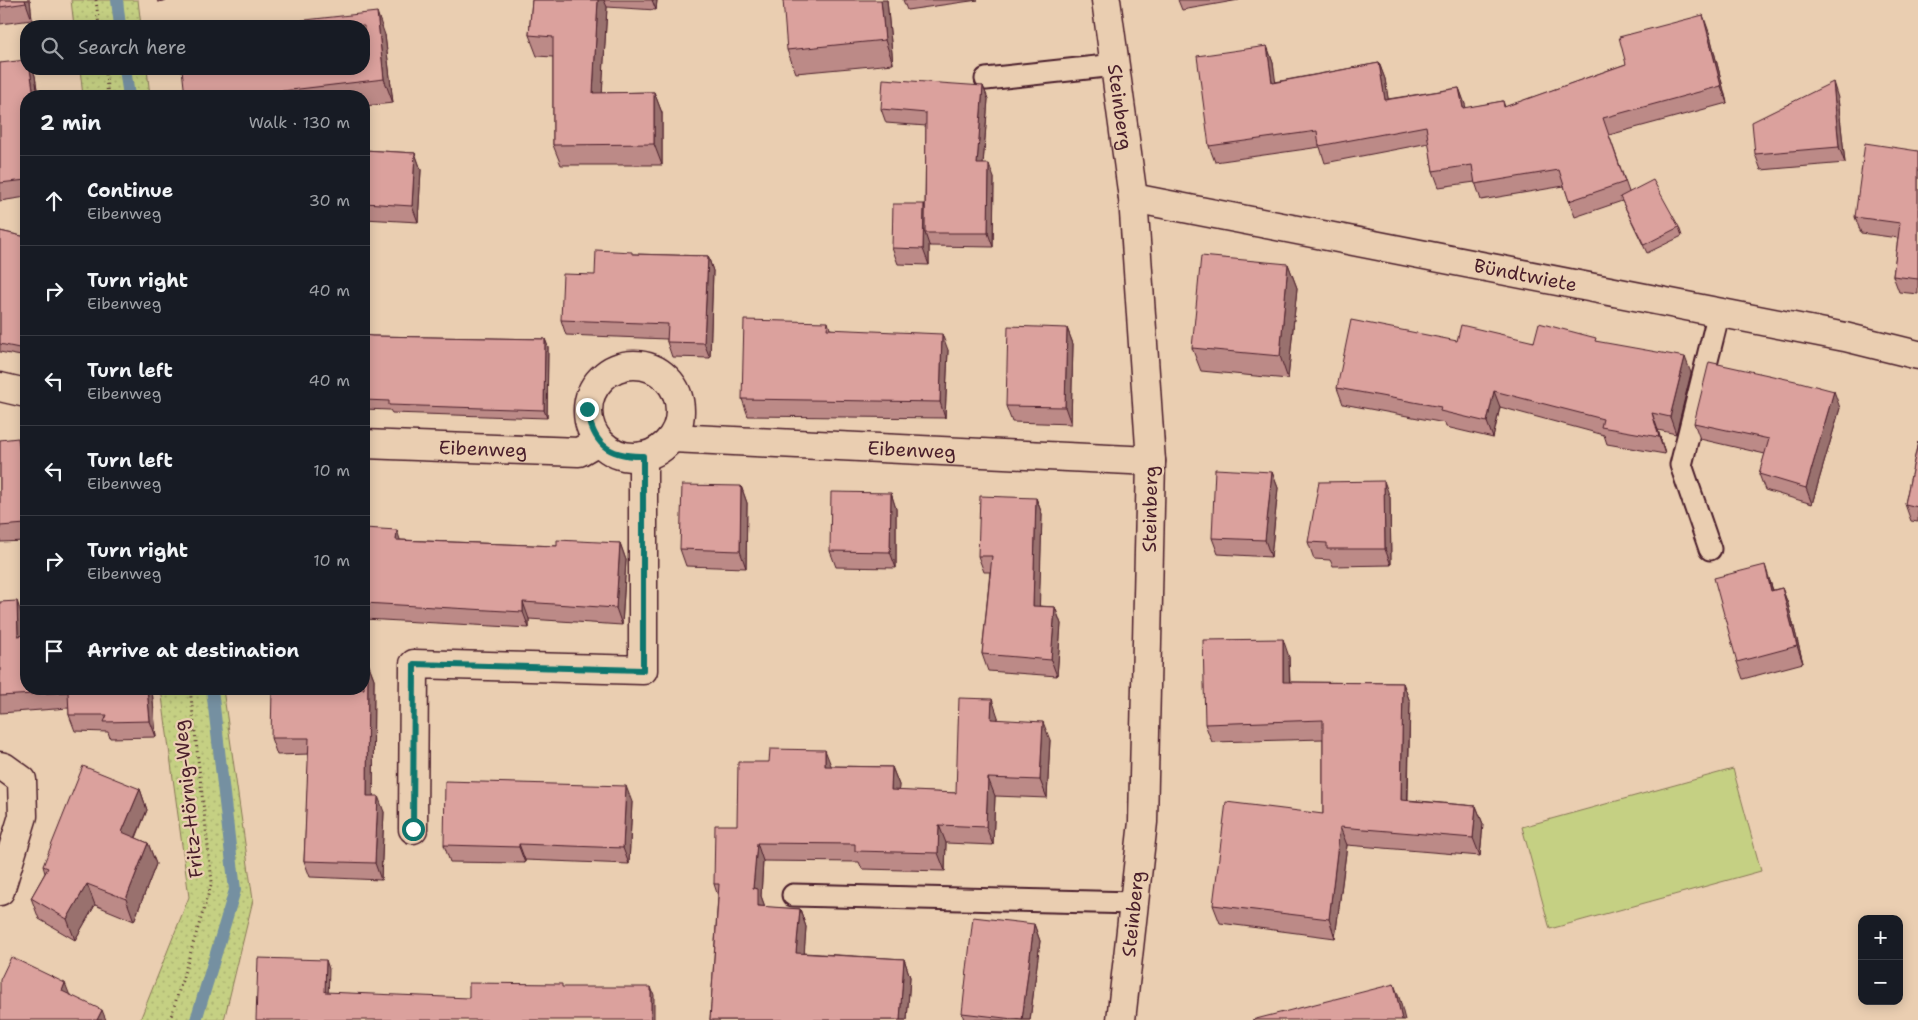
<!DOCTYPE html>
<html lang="en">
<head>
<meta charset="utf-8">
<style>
	body { margin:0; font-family:"Shantell Sans",sans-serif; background:#20242c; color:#f1f3f6 }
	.controls { position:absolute; right:15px; bottom:15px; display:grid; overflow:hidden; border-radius:10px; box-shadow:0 2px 12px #0003 }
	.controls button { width:45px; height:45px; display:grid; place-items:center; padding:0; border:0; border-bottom:1px solid #363941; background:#171b24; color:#f1f3f6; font:25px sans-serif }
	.stop { position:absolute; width:15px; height:15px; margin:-11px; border:4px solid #0f766e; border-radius:50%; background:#fff }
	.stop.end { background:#0f766e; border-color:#fff; box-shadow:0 1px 5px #0008 }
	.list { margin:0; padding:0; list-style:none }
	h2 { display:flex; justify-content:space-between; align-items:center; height:65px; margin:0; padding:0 20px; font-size:21px }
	h2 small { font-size:16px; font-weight:400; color:#9ea1a6 }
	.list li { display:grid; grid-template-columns:32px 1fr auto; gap:15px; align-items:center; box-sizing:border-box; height:90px; padding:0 20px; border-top:1px solid #363941 }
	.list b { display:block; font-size:19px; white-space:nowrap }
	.list p { margin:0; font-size:16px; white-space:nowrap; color:#9ea1a6 }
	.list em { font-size:16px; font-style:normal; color:#9ea1a6 }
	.icon { flex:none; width:28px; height:28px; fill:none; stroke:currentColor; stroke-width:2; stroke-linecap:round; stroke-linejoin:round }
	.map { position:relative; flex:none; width:1918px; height:1020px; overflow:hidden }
	.search { position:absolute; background:#171b24; box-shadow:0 2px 12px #0003; left:20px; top:20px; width:350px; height:55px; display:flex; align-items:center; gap:12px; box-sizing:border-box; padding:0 18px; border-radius:20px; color:#9ea1a6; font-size:19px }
	.panel { position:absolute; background:#171b24; box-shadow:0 2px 12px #0003; left:20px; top:90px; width:350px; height:605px; border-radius:20px }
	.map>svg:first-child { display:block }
</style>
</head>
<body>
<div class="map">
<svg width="1918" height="1020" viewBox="0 0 1918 1020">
	<defs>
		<pattern id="grass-dots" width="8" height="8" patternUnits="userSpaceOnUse" patternTransform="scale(1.25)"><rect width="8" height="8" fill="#c5d083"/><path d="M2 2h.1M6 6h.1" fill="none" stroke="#abb271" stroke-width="1.8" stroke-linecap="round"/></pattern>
	</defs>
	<rect width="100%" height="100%" fill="#eaceb1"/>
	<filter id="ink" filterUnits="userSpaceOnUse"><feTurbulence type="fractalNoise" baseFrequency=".02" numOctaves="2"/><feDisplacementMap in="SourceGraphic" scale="10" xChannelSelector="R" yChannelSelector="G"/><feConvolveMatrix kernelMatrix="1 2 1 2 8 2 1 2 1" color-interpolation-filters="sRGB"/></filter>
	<g filter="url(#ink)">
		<path fill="url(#grass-dots)" stroke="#887857" d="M71 0H138L141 26H74Z
			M80 69H147L150 96H83Z
			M161 689H223L253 900 224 1020H140L189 897Z"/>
		<path fill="#c5d083" stroke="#887857" d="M1733 769 1761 871 1550 929 1522 827Z"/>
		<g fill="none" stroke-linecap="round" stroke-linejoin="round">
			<path stroke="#7490a1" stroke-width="12" d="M117 0 120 26
				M125 69 129 96
				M196 1020 235 890 212 689"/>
			<g stroke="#4a1f2b" stroke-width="25">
				<path id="service" d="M986 79 1115 65
					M1710 549 1681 465 1719 312
					M793 895 1135 903"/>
			</g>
			<g stroke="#4a1f2b" stroke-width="31">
				<g id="minor">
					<path id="s1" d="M1133 198 1845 337 1918 355"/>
					<circle cx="634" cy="411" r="46"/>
					<path d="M0 387 26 393"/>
					<path id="s2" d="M672 438 1151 461"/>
					<path id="s3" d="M364 444 579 452 598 441"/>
					<path d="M0 766 4 767 22 780 23 816 0 891"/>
					<path d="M413 829 414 664 643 670V456"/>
				</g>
			</g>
			<g stroke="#4a1f2b" stroke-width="31">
				<g id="tertiary">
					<path id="s4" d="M1106 0 1133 198 1151 461 1143 822 1121 1020"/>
				</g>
			</g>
			<path stroke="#4a1f2b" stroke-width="3" stroke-dasharray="1 4" stroke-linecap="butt" d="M96 0 99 26
				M105 69 108 96
				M170 1020 212 882 190 689"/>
			<use href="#service" stroke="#eaceb1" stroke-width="21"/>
			<use href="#minor" stroke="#eaceb1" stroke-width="28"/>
			<use href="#tertiary" stroke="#eaceb1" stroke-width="28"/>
		</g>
		<path fill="#bc8a87" stroke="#4a1f2b" d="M0 0H30L32 20 0 24Z
			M157 0H168L158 2Z
			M532 0H657L656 10 607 7 602 93 654 92 662 113V165H561L553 145V57L537 56 529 35Z
			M887 0 893 64 796 73 787 50Z
			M903 0H978L907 10Z
			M1178 0H1239L1182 10Z
			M1709 32 1727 103 1609 135 1629 192 1679 227 1682 236 1647 253 1622 201 1575 217 1564 186 1481 200 1475 182 1439 187 1433 171 1429 143 1325 163 1320 147 1215 162 1209 146 1267 46 1273 63 1275 82 1379 63 1385 79 1388 99 1459 88 1466 108 1503 101 1505 107 1626 64Z
			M385 35 393 103 364 106V96H185Z
			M0 63 26 69H33L35 76 38 96H26V197L0 201Z
			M983 86 988 99 983 164 994 178 993 247 930 246 929 245V265L898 264 892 248 924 204 925 208 926 126 886 123 881 109Z
			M1838 98 1845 163 1761 170 1755 154Z
			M364 150 415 153 421 170 418 222 364 219Z
			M1918 151V294L1899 292 1893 276 1898 238 1861 233 1855 217Z
			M0 231 26 237V357L0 352Z
			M633 254 708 256 713 271 710 358 672 357 667 342V339L566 335 561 320 595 275Z
			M1288 264 1297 288 1288 379 1201 371 1192 348Z
			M828 322 830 329 948 350 945 418 748 416 742 399Z
			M1067 328 1073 344 1071 424 1012 422 1006 406Z
			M364 335 372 336 545 339 548 347 547 418 392 413 390 410 364 409Z
			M1457 341 1597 342 1691 373 1676 434 1658 430 1665 454 1607 444 1604 435 1500 407 1493 438 1446 427 1445 423 1343 404 1337 388Z
			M1840 408 1812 504 1765 490 1759 474 1765 454 1700 439 1694 423Z
			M0 440 24 455H26V541L0 542Z
			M1918 442V522L1911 521 1905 504Z
			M1272 472 1278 488 1271 557 1218 554 1212 538Z
			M741 486 747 503 746 568 686 566 680 549Z
			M891 493 896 509V568L836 567 830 551Z
			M1390 497 1391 565 1333 566 1330 560 1314 559 1308 542Z
			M1036 498 1042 514 1039 606 1055 607 1061 624 1057 676 988 671 982 654 990 572H984L978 556Z
			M364 528 400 540 557 546 620 543 626 560 622 625 529 619V628L364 619Z
			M1770 581 1773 590 1782 588 1788 604 1803 663 1743 679 1737 662Z
			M0 602 23 618 24 635 152 689 156 737 110 738 108 732 75 731 69 715V708L0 713Z
			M1289 657 1290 682 1403 683 1410 702 1408 800 1476 806 1483 824 1480 856 1347 845 1335 938 1220 923 1213 905 1323 814V739L1212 742 1205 724Z
			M368 663 374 679 373 796 384 812 381 880 310 877 304 861 309 754 277 755 271 738Z
			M998 717V720L1050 740 1047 798 995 796 993 845 946 843 945 871 862 869 859 862 763 861 761 896 765 907 800 909 806 927 804 953 904 959 910 977 907 1020H710L718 896 714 884 737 825 831 766 892 767 899 785 898 791 956 793Z
			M140 789 147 810 136 838 148 843 156 864 134 921 95 905 75 940 39 919 31 898 45 873 43 866Z
			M632 802 629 864 525 860V863L450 862 444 845Z
			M1034 924 1040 941 1030 1020H964L962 1013Z"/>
		<path fill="#99716e" stroke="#4a1f2b" d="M25 0H30L32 20 26 3Z
			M598 0H604L607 7 601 114 593 93Z
			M652 0H657L656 10Z
			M881 0H887L893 64 885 40Z
			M377 12 385 35 393 103 384 79Z
			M1703 15 1709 32 1727 103 1721 86Z
			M1267 46 1273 63 1278 99 1272 83Z
			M1379 63 1385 79 1391 116 1385 100Z
			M30 69H33L35 76 38 96H34Z
			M1833 82 1838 98 1845 163 1839 147Z
			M983 86 988 99 982 178 977 164Z
			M1459 88 1465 104 1469 124 1463 108Z
			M654 92 662 113V165L654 144Z
			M415 153 421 170 418 222 412 206Z
			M989 164 994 178 993 247 988 233Z
			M924 204 929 220 925 233 929 245V265L923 249Z
			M708 256 713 271 710 358 704 343Z
			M1288 264 1297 288 1288 379 1280 356Z
			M1067 328 1073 344 1071 424 1065 407Z
			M942 334 948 350 945 418 940 402Z
			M26 338V355L24 349Z
			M545 339 548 347 547 418 544 410Z
			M1685 357 1691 373 1676 434 1670 417Z
			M1494 391 1500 407 1493 438 1487 422Z
			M1834 391 1840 408 1812 504 1806 488Z
			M1652 413 1658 430 1665 454 1659 437Z
			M18 438 24 455 20 456Z
			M1272 472 1278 488 1271 557 1265 540Z
			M1384 481 1390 497 1391 565 1385 549Z
			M741 486 747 503 746 568 740 551Z
			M891 493 896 509V568L890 552Z
			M1036 498 1042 514 1039 622 1033 606Z
			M397 530 402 546 396 540Z
			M620 543 626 560 622 625 616 608Z
			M1765 565 1770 581 1777 607 1771 591Z
			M1782 588 1788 604 1803 663 1797 646Z
			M17 601 23 618 24 652 18 636Z
			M523 602 529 619V628L523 612Z
			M1055 607 1061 624 1057 676 1051 660Z
			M1283 639 1289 657 1290 701 1283 682Z
			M368 663 374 679 373 812 367 796Z
			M1403 683 1410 702 1407 818 1401 800Z
			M147 689H152L156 737 150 721Z
			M992 699 998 717 997 737 991 719Z
			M1043 722 1050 740 1047 798 1040 780Z
			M825 750 832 768 825 766Z
			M892 767 899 785 898 808 891 790Z
			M988 778 995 796 993 845 986 827Z
			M626 786 632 802 629 864 623 848Z
			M140 789 147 810 129 853 122 832Z
			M378 796 384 812 381 880 375 863Z
			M1476 806 1483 824 1480 856 1473 838Z
			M939 825 946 843 945 871 938 853Z
			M1340 827 1347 845 1335 938 1329 919Z
			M148 843 156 864 134 921 126 899Z
			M757 843 763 861 761 896 765 907 758 906 753 888Z
			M519 844 525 860V863L519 847Z
			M87 884 95 905 75 940 67 919Z
			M800 909 806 927 803 971 796 953Z
			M1034 924 1040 941 1030 1020H1022Z
			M904 959 910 977 907 1020H900Z
			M326 960 329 969 328 1000 325 992Z
			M65 983 72 1001 62 991Z
			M1394 984 1400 1000 1405 1020H1402Z
			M651 987 654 995V1020H651Z
			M102 1010 106 1020H97Z"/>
		<path fill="#dba19d" stroke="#4a1f2b" d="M0 0H25L26 3 0 7Z
			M532 0H598L593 93 654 92V144L553 145V37L529 35Z
			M783 0H881L885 40 787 50Z
			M377 12 384 79 240 96H185L182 69H364V26H252Z
			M1703 15 1721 86 1603 118 1625 182 1569 201 1559 170 1475 184 1472 165 1433 171 1426 126 1319 146 1317 131 1209 146 1197 56 1267 46 1272 83 1379 63 1385 100 1459 88 1463 108 1503 101 1504 107 1626 64 1619 37Z
			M26 60V69H30L34 96H26V180L0 183V63Z
			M883 79 983 86 977 164H989L988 233H925L926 113 881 109Z
			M1833 82 1839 147 1755 154 1752 122Z
			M1865 143 1918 151V279L1893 276 1900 223 1855 217Z
			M364 150 415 153 412 206 364 203Z
			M1653 180 1679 227 1644 245 1620 197Z
			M893 204H924L923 249 892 248Z
			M0 231 26 237V338L24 349 0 344Z
			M596 250 632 252V254L708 256 704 343 667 342 668 324 561 320 563 274 595 275Z
			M1201 256 1288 264 1280 356 1192 348Z
			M744 320 828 322 827 329 942 334 940 402 742 399Z
			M1351 320 1457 341 1461 325 1534 342 1539 323 1596 338 1595 341 1685 357 1670 417 1652 413 1659 437 1601 427 1603 419 1494 391 1487 422 1440 411 1441 407 1337 388Z
			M1008 326 1067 328 1065 407 1006 406Z
			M364 335 372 336 545 339 544 410 389 405V401L364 400Z
			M1709 362 1800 382 1834 391 1806 488 1759 474 1769 439 1694 423Z
			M18 438 20 456 26 455V524L0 526V440Z
			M1918 442V507L1905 504Z
			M1215 469 1272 472 1265 540 1212 538Z
			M1384 481 1385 549H1327V543L1308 542 1319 482Z
			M682 485 741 486 740 551 680 549Z
			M831 492 891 493 890 552 830 551Z
			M980 496 1036 498 1033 606 1055 607 1051 660 982 654 992 556H978Z
			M364 528 397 530 396 540 557 546V540L620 543 616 608 523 602V612L364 603Z
			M1765 565 1771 591 1782 588 1797 646 1737 662 1714 578Z
			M17 601 18 636 26 635V689H147L150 721 104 722 107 715H69L68 692 0 696V602Z
			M1283 639V682L1403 683 1401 800 1476 806 1473 838 1340 827 1329 919 1213 905 1226 802 1323 814V720L1205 724 1203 640Z
			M364 663H368L367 796H378L375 863 304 861 309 738H271L272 689H364Z
			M959 698 992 699 991 719 1043 722 1040 780 988 778 986 827 939 825 938 853 855 851V844L757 843 753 888 758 889V906L800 909 796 953 904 959 900 1020H710L719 884H714L715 825H737L738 762H769L770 749 825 750V766L892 767 891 790 956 793Z
			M83 766 140 789 122 832 148 843 126 899 87 884 67 919 31 898 48 868 43 866Z
			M445 781 626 786 623 848 519 844V847L444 845Z
			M973 917 1034 924 1022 1020 962 1013Z
			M11 957 65 983 62 991 102 1010 97 1020H0V980Z
			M258 958 326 960 325 992 469 998V983L562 984V987H651V1020H256Z
			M1394 984 1402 1020H1252Z"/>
	</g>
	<g fill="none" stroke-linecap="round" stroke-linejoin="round" filter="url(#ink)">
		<path stroke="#0f766e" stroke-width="6" d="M413 829 414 664 643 670V456C607 457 593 443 587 409"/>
	</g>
	<g text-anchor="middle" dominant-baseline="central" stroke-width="4.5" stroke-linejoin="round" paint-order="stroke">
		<g font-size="19" fill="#4a1f2b" stroke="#eaceb1">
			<text stroke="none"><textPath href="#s4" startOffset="108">Steinberg</textPath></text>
			<text stroke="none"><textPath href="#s1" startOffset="400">Bündtwiete</textPath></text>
			<text stroke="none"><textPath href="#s3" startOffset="119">Eibenweg</textPath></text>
			<text stroke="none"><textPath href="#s2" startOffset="240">Eibenweg</textPath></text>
			<text transform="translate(1150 509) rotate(-89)">Steinberg</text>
			<text transform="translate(188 799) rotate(-96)">Fritz-Hörnig-Weg</text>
			<text transform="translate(1133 914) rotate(-84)">Steinberg</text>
		</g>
	</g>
</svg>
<div class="controls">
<button>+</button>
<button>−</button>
</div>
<div class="stop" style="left:413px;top:829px"></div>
<div class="stop end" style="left:587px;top:409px"></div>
<div class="search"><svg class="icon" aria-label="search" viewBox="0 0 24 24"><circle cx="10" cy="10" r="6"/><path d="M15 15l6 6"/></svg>Search here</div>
<section class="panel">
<h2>2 min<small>Walk · 130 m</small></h2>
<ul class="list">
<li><svg class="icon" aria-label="ahead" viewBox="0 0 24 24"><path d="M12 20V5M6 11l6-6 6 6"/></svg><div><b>Continue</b><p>Eibenweg</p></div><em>30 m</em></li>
<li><svg class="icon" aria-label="right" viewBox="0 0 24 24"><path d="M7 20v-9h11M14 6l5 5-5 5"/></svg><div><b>Turn right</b><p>Eibenweg</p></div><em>40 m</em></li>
<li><svg class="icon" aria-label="left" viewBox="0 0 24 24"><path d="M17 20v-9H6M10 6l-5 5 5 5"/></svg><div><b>Turn left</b><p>Eibenweg</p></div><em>40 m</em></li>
<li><svg class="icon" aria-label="left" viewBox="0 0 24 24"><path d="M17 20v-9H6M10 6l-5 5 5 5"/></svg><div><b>Turn left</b><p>Eibenweg</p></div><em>10 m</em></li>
<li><svg class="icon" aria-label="right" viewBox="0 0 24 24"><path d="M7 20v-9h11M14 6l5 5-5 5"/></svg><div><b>Turn right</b><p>Eibenweg</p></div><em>10 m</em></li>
<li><svg class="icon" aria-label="arrive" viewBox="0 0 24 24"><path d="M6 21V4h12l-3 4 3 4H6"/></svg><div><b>Arrive at destination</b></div></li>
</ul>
</section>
</div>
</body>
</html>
